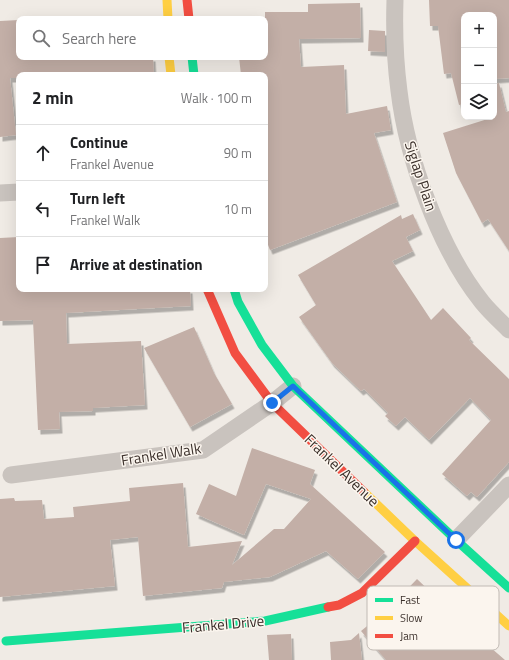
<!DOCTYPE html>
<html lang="en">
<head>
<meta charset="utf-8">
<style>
	body { margin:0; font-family:"Titillium Web",sans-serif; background:#f6f6f6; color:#202124 }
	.controls { position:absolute; right:12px; top:12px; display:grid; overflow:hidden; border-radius:8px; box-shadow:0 4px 16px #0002 }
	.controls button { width:36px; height:36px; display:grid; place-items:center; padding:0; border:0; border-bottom:1px solid #e0e0e0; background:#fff; color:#202124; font:20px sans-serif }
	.stop { position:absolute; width:12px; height:12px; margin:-9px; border:3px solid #1a73e8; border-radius:50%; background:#fff }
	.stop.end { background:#1a73e8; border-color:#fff; box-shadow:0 1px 4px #0008 }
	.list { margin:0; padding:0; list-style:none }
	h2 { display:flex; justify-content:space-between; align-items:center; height:52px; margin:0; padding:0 16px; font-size:17px }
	h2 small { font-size:13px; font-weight:400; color:#757577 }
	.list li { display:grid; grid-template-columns:26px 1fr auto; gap:12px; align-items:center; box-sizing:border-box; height:56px; padding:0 16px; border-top:1px solid #e0e0e0 }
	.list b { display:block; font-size:15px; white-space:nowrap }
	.list p { margin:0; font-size:13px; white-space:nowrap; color:#757577 }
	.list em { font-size:13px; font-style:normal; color:#757577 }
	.icon { flex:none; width:22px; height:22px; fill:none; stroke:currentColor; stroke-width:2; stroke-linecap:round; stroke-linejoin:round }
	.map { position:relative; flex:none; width:509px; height:660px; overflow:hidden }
	.search { position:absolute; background:#fff; box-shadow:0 4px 16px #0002; left:16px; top:16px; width:252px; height:44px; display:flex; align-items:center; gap:10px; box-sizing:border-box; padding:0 14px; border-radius:8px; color:#757577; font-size:15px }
	.panel { position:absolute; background:#fff; box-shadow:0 4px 16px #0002; left:16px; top:72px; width:252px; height:220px; border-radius:8px }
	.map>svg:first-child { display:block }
</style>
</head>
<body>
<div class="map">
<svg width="509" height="660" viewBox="0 0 509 660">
	<defs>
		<filter id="shadow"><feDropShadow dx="2.5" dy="4.5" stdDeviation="0" flood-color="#0004"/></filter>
	</defs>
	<rect width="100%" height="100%" fill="#f0ebe5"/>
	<path fill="#c3afa7" filter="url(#shadow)" d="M429 0H509V78L494 79V15H464V104L459 105 451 73 444 74 438 26H430Z
		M360 3 361 38 299 39 301 67 344 65 346 114 387 106 391 130 374 133 397 202 270 250 265 237V75H241L239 57H265V12H308V4Z
		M19 20V57H153L154 75H92V74L71 75H19V78H10L16 135 0 137V21Z
		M369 30 385 31V52L368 51Z
		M499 83 506 112 509 111V251L488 219 482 223 456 173 443 133 494 117V84Z
		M413 214 420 230 406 237 413 251 392 261 431 320 443 308 471 338 469 340 509 379V462L477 497 471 492 467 496 442 474 491 420 470 398 429 440 405 417 396 426 385 416 388 413 364 389 361 391 332 363 299 317 316 305 298 275 401 215 402 219Z
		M19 237V289H190L191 306 66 313 67 344 141 341 145 405 93 408V411L59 412 60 429 38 430 33 320 0 321V238Z
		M194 327 214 373 232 404 190 427 144 348Z
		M252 448 315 470 310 484 385 552 358 579 326 551 270 577 224 582 222 588 143 596 138 537 110 540 115 586 0 597V499L14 498 15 501 42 500 44 519 74 517 73 507 130 501 129 488 183 483 188 547 242 541 232 565 274 529H284L311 499 266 484 244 535 196 514 209 484 236 496Z
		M417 579 476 635 505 660H386L361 631 387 610Z
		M359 633 362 660H331L330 642 351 640Z
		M291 634 292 660H269L267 635Z"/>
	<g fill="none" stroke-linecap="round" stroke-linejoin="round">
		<path stroke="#c9c3be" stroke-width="17" d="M395 0C394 31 395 61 399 91 407 158 439 248 482 302 490 312 500 321 509 330
			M0 193 19 192
			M11 475 203 450 272 403 293 386
			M456 540 509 485"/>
		<path stroke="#16e098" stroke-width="9" d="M192 57 194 75
			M234 289 238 302 262 345 293 386 456 540 509 588
			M6 641 265 621 328 607"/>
		<path stroke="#ffcf43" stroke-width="9" d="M167 0 168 19
			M169 57 171 75
			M364 492 415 541 509 626"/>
		<path stroke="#f24e42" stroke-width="9" d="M187 0 189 19
			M207 289 235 353 272 403 364 492
			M328 607 339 605 362 593 415 541"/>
	</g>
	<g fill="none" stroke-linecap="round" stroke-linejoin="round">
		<path stroke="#1a73e8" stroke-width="5" d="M272 403 293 386 456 540"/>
	</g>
	<g text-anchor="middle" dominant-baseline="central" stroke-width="3" stroke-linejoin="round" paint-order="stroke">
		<g font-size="15" fill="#3b302b" stroke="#fbf5ee">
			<text transform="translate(421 176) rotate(72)">Siglap Plain</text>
			<text transform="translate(161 454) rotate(-9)">Frankel Walk</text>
			<text transform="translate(342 470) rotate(44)">Frankel Avenue</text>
			<text transform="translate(223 624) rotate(-5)">Frankel Drive</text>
		</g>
	</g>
	<rect x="367" y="586" width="132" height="64" rx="6" fill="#fbf5ee" stroke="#c1bab4" stroke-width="1"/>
	<rect x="375" y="598" width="18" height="4" fill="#16e098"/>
	<rect x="375" y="616" width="18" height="4" fill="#ffcf43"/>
	<rect x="375" y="634" width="18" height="4" fill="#f24e42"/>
	<g font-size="11" fill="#3b302b">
		<text x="400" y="604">Fast</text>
		<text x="400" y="622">Slow</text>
		<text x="400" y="640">Jam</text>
	</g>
</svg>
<div class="controls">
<button>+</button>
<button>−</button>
<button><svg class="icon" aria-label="layers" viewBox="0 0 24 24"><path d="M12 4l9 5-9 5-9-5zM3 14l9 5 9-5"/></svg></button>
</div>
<div class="stop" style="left:456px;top:540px"></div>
<div class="stop end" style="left:272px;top:403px"></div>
<div class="search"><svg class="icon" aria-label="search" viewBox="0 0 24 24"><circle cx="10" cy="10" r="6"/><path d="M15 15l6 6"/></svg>Search here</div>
<section class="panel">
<h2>2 min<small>Walk · 100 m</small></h2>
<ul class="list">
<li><svg class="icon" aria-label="ahead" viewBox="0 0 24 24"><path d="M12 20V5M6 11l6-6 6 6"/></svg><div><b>Continue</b><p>Frankel Avenue</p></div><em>90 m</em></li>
<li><svg class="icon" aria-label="left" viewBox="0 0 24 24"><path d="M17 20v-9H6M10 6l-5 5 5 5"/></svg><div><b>Turn left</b><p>Frankel Walk</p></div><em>10 m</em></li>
<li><svg class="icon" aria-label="arrive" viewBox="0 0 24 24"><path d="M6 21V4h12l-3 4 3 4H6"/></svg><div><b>Arrive at destination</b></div></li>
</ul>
</section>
</div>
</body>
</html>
